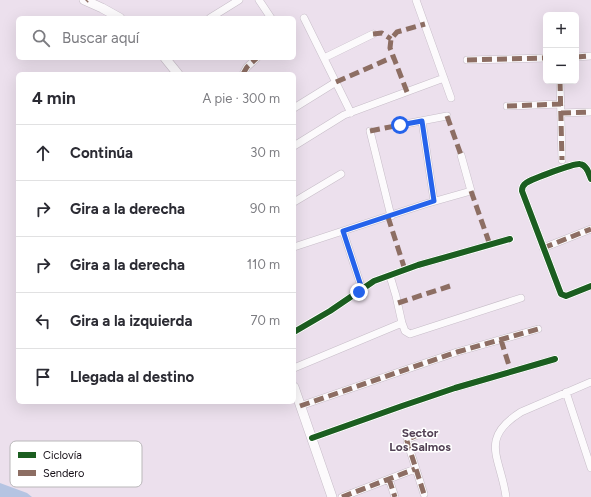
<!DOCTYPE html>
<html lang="es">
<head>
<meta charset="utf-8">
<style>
	body { margin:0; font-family:Figtree,sans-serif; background:#f7f7f7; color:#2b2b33 }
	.controls { position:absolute; right:12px; top:12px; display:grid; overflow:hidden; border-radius:6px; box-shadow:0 4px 16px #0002 }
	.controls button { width:36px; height:36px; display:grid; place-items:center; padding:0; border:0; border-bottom:1px solid #e1e1e2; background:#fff; color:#2b2b33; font:20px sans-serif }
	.stop { position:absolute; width:12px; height:12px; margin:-9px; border:3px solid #2563eb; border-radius:50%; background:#fff }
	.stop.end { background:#2563eb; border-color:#fff; box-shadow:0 1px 4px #0008 }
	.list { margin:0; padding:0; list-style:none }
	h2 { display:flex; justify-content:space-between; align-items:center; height:52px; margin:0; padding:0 16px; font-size:17px }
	h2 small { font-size:13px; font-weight:400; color:#7c7c81 }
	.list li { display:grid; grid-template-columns:26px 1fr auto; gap:12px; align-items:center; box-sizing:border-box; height:56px; padding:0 16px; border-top:1px solid #e1e1e2 }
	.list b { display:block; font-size:15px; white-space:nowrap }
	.list em { font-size:13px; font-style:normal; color:#7c7c81 }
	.icon { flex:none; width:22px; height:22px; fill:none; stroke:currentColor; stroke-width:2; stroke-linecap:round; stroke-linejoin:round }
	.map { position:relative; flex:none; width:591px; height:497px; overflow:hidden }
	.search { position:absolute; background:#fff; box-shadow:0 4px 16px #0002; left:16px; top:16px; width:280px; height:44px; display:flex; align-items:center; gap:10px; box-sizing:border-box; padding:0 14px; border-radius:6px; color:#7c7c81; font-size:15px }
	.panel { position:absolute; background:#fff; box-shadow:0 4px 16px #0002; left:16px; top:72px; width:280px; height:332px; border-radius:6px }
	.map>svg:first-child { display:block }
</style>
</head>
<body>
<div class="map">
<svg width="591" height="497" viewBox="0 0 591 497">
	<rect width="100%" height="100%" fill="#ece0ed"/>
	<path fill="#b5c4e2" d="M0 483 27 493 32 497H0Z"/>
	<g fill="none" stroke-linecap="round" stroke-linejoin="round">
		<g stroke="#c7bdc8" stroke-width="8">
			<path id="minor" d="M259 0 271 18
				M416 0 451 98
				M210 18 239 0
				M304 18 351 113
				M576 57 591 56
				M324 58 373 34
				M467 60 546 58
				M243 74 247 67 257 58
				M560 81 562 160
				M507 106 561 104
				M294 108 336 82
				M561 113 591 112
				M422 121 434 201
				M400 125 447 116
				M370 131 391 216
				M294 146 344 115 444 78
				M591 179C589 174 587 165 580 164 574 163 532 179 526 183 523 185 522 187 522 191L561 294 566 296 591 286
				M294 202 341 174
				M343 231 362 289
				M294 247 425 204 471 191 461 155
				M543 248 591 229
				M390 276 396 296 402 323 405 331 410 334 521 298
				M294 332 330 311 374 281 418 265 510 239
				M294 368 402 323
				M566 392 591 468
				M300 406 457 352 538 329
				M420 434 408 439 407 441 424 494
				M312 438 402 406 455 388 555 359
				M389 479 395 497
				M342 497 415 469
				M506 497C501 458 478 439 521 412L591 382"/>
		</g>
		<g stroke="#c7bdc8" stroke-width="10">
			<path id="tertiary" d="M84 0 102 8 120 18
				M165 58 178 74
				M294 387 332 497"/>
		</g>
		<use href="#minor" stroke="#fcfafc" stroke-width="7"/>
		<use href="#tertiary" stroke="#fcfafc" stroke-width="9"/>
		<path stroke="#8d6e63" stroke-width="5" stroke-dasharray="10 5" stroke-linecap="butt" d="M86 1 87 0
			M373 34 382 33 391 39
			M576 57 591 56
			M467 60 546 58
			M243 74 247 67 257 58
			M560 81 562 160
			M336 82 393 57
			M407 92 390 48 391 39 397 32 425 24
			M507 106 561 104
			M561 113 591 112
			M447 116 461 155
			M370 131 400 125
			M471 191 490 245
			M388 217 405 270
			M543 248 591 229
			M398 303 450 286
			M501 340 511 372
			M300 406 457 352 538 329
			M420 434 408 439 407 441 424 494
			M389 479 395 497
			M342 497 415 469"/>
		<g stroke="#fff" stroke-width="8">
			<path id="cycleway" d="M591 179C589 174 587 165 580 164 574 163 532 179 526 183 523 185 522 187 522 191L561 294 566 296 591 286
				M294 332 330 311 374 281 418 265 510 239
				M312 438 402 406 455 388 555 359"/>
		</g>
		<use href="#cycleway" stroke="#1b5e20" stroke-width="6"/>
	</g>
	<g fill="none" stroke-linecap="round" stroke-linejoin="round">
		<path stroke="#2563eb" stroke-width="5" d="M359 292 362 289 343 231 434 201 422 121 400 125"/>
	</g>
	<g text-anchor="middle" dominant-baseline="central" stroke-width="3" stroke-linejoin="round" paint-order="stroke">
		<g font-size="12" font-weight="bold" fill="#534255" stroke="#fff">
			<text x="420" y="433">Sector<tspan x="420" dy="14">Los Salmos</tspan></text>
		</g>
	</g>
	<rect x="10" y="441" width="132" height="46" rx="6" fill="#fff" stroke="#b9b7b9" stroke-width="1"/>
	<rect x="18" y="452" width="18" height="6" fill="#1b5e20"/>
	<rect x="18" y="470" width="18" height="6" fill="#8d6e63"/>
	<g font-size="11" fill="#150e16">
		<text x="43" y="459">Ciclovía</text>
		<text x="43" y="477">Sendero</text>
	</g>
</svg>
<div class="controls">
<button>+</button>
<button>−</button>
</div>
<div class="stop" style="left:400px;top:125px"></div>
<div class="stop end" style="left:359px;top:292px"></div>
<div class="search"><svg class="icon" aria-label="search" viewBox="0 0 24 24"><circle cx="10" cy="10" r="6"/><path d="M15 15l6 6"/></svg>Buscar aquí</div>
<section class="panel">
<h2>4 min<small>A pie · 300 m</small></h2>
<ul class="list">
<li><svg class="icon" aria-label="ahead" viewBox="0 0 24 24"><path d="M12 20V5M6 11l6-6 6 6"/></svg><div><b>Continúa</b></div><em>30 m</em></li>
<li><svg class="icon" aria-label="right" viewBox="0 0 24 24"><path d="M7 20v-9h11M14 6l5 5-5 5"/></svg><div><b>Gira a la derecha</b></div><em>90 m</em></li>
<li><svg class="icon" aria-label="right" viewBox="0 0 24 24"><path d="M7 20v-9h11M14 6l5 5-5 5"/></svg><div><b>Gira a la derecha</b></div><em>110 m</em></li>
<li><svg class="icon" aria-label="left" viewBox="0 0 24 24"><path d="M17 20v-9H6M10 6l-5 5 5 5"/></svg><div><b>Gira a la izquierda</b></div><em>70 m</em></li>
<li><svg class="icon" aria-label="arrive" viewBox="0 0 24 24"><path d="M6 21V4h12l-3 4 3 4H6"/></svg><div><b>Llegada al destino</b></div></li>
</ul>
</section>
</div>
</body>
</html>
